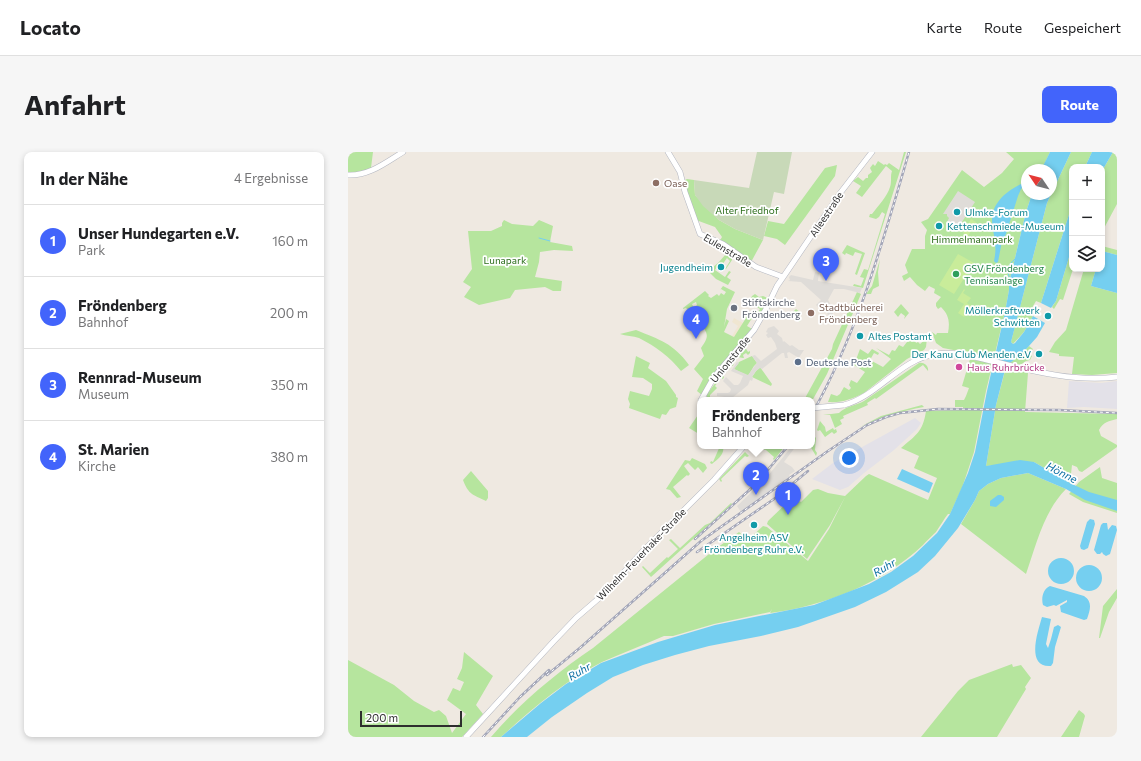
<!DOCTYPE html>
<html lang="de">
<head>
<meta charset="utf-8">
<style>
	body { margin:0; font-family:Commissioner,sans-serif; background:#f6f6f6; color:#202124 }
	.controls { position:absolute; right:12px; top:12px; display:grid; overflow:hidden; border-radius:8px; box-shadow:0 2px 6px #0003 }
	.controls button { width:36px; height:36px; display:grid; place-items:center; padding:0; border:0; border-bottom:1px solid #e0e0e0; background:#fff; color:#202124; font:20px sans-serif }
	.compass { position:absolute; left:673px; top:12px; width:36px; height:36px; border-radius:50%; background:#fff; box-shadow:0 2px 6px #0003; rotate:305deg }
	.scale { position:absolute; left:12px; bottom:10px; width:102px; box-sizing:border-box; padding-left:4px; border:2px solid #2e2e2e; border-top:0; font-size:11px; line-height:14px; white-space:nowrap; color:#2e2e2e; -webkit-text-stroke:3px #fff; paint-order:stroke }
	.you { position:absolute; left:501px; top:306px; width:14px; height:14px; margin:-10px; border:3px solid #fff; border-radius:50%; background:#1a73e8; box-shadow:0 0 0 6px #1a73e833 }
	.badge { display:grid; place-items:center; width:26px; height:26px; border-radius:50%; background:#4264fb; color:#fff; font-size:13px; font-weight:700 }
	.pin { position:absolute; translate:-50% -33px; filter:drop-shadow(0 1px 2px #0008) }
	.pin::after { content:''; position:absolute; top:21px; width:14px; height:12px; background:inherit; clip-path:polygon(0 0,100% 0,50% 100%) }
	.popup { position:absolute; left:349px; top:245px; width:118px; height:52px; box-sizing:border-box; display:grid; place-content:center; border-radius:8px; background:#fff; filter:drop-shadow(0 1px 3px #0005); font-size:13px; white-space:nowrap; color:#757577 }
	.popup b { font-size:15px; color:#202124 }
	.popup::after { content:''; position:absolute; left:50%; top:100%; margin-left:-8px; border:8px solid transparent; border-top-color:#fff }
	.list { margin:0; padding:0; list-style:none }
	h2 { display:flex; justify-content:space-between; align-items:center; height:52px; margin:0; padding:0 16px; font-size:17px }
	h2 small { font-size:13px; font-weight:400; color:#757577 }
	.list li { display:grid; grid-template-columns:26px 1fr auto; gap:12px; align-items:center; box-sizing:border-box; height:72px; padding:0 16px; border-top:1px solid #e0e0e0 }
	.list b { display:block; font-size:15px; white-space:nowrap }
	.list p { margin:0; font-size:13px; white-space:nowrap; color:#757577 }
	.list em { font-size:13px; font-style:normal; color:#757577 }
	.icon { flex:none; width:22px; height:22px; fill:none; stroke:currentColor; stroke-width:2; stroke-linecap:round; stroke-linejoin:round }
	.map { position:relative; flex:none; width:769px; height:585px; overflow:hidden; border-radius:8px }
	header { display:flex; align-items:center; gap:24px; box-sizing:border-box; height:56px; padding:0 20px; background:#fff; border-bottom:1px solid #e0e0e0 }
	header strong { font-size:19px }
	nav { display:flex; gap:22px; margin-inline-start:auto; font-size:14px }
	.intro { display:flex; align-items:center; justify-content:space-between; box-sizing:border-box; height:96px; padding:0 24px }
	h1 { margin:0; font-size:28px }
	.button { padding:10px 18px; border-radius:8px; background:#4264fb; color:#fff; font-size:14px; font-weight:700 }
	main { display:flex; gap:24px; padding:0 24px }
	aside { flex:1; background:#fff; border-radius:8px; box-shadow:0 2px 6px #0003 }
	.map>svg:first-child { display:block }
</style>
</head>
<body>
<header>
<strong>Locato</strong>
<nav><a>Karte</a><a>Route</a><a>Gespeichert</a></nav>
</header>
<div class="intro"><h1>Anfahrt</h1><a class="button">Route</a></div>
<main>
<aside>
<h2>In der Nähe<small>4 Ergebnisse</small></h2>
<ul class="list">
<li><span class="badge">1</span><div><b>Unser Hundegarten e.V.</b><p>Park</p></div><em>160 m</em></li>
<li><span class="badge">2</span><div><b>Fröndenberg</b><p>Bahnhof</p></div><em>200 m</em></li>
<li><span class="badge">3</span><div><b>Rennrad-Museum</b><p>Museum</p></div><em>350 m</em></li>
<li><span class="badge">4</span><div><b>St. Marien</b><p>Kirche</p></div><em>380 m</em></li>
</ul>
</aside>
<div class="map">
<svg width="769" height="585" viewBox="0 0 769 585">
	<rect width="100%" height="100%" fill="#efe9e1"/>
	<path fill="#e3e1e8" d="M721 229 753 231 769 229V257L736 255 719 256Z
		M567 266 573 271 569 277 546 298 516 321 500 335 492 338 464 327 485 311Z"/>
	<path fill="#f0e6d1" d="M386 166 395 171 386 185 384 184 390 174 384 170Z"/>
	<path fill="#b6e59e" d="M0 0H25L23 16 13 21 0 20Z
		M556 0H558L515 136 505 134 506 132 513 134 516 126 512 125 516 117 520 118 537 62 534 60 531 65 528 67 521 65 522 62H524C530 54 539 45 542 35 544 29 542 24 544 19L538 14 514 45 508 41 513 34 505 29 510 25 515 29 518 26H520V23L524 20 522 16 525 12 527 14 530 9 536 13 537 12 539 13 541 11 551 18Z
		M658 0H702L694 17 679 18V42H684L678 60 661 131V138L657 160 638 239 626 300 614 336 602 362H600C596 367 592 374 588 380 584 384 579 388 575 393 535 431 477 454 422 461L424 457 422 460 366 472 325 484H316C296 493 274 501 254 510 216 529 184 557 153 585H143C172 551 208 521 245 496L366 398 391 380 398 386H402L415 374 419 375 460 409 481 377 497 345 482 373 459 407 419 372 420 369 444 346 453 350 465 338 470 337 480 341 497 344 518 324 521 322 580 348 589 326 566 316 571 304 553 296C568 283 575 280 578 259L615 258V255H607V248H616L618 244 621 236 614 234 622 207 630 209 631 203 595 196 588 191 584 180 588 183 589 181H600C602 170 601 163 593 155L590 157 588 154V151L593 145 586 141 587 137 581 134 577 139 569 133 562 125 556 129 554 124 560 121 557 113 564 97H577V84L579 78 573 70 580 67 614 18 636 35 654 21 666 7Z
		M723 0H744L737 15H724V53L693 151 688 149 681 161 685 164 676 180 665 192 663 190 665 182 699 51Z
		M765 0H769V52L754 80V19Z
		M489 13 487 24 437 93 429 87 416 84 420 69 436 72 477 16Z
		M339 27 346 28 347 43 371 68 387 77 415 88 402 112 371 90 374 85 367 75 348 68 335 29Z
		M156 68 164 72 185 74 191 68 205 74 202 90 224 94 225 99 206 98 192 100 191 110 187 125 214 129 213 139H205L197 135 167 138 162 146 131 153 116 145 123 135 115 130 124 117 120 79H143L154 74V71Z
		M499 93 517 101 509 123 507 122 514 102 507 100 505 104 498 101 497 103 494 101Z
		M754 94 769 98V103L754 99Z
		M724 95 725 117 715 148 712 147 706 157 704 155 708 149Z
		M378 102 384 106V108L378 117H377L382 109 379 106 374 113 371 112 367 118 377 125 381 119 383 120 379 125 380 126 383 128 380 133 368 127 360 119 370 111Z
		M532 107 530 120 531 134 525 137 523 142H518L524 134Z
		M736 117H748L743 134 769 141V221L744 223 724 222 726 205 711 204V202L701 200 707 190 718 178Z
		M375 134 387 140 379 157 376 175 378 167 381 169 376 180 386 185 398 166 396 164 398 160 400 161 401 159 406 163 399 174 406 178 355 244 349 239 355 227 346 217 356 204 353 196C364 181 357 182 352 167L350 168 349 165 346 166 343 160 349 158 348 154 349 153 348 150 344 152 346 156 341 159 340 157H339L338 156 335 157V156L357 139 361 143 360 144 363 146 369 142 371 144 373 141 376 143 378 140 373 137 372 138Z
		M509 140 513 142 479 222 464 249V248H456L484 197 485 192Z
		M407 142 411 145 415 144 422 147 413 167 406 163 408 159 410 160 412 157 402 151 401 153 400 152 404 144Z
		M553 152 561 161 556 167 557 164 553 161 550 165 546 160Z
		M448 157 453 161 452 170 444 161Z
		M288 178C312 188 325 191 341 213L333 219C322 205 307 194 291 186 285 184 278 184 272 182Z
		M563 185 566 186 568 191 570 190 572 192 579 186 578 195 576 198 559 207 516 241C504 247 494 251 480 250L483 242 489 244 492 242 496 235 501 238 503 236 501 233 503 228 509 231 517 220 506 213 512 197 520 202 524 197 531 201 530 203 526 201 522 208 535 215 543 207 528 196 541 203 544 198 547 199 551 193 555 195Z
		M401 189 402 191 397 195 400 200 402 199V201L400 203 398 201 395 203 396 206H395L390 205V202Z
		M681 194 685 197 681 202 684 204 682 208 678 209 672 213 662 211Z
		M288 204 302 211 300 216 318 229 328 243V245L330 246 328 255 322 257 318 263 314 262 312 267 281 256 282 252 280 247 282 239 301 244 304 237V232L295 226 284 225Z
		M404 204 409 211 406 214 400 224 386 217 391 210Z
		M383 210H386L385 214 382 212 374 223 376 225 375 227 373 226 367 234 369 236 362 243V246L359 248V242Z
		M571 211C576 210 581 214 580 219L575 213 528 247 527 246 519 251 520 253 495 264 496 266 492 268 494 272 487 276 482 263H475L491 261C496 255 509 253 516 249Z
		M412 215 424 232 423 234 404 225 408 219Z
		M658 215 673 218V219L680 221 677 260 769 262V267C761 269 755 270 751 278L753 284 769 293V295L734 320 731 319 729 315 724 313 722 331 686 310 638 314 648 253Z
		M574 253 576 255C553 259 533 265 512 275L533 264Z
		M352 260V280L351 282 341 276Z
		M472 269 477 275 478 280 485 276 486 278 488 277 489 280 486 282 484 280 477 285 472 278 470 279 469 278Z
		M465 285H467L468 286 467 298 469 301 468 304 462 294H464Z
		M372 294H375C377 302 370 307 364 312L362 311 363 309 365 310Z
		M420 294H437L426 308 425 307 426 305 418 298 412 296Z
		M397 300 401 304 399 305 397 304 373 327 374 329 373 330 371 327Z
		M344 306 357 312 359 316 355 321 350 315 347 318 340 311 336 314 342 322 340 324 339 323 325 335 333 345 329 346 322 338 318 337 337 308 342 309Z
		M752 315 754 326 769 331V361L735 350 721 342 731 330Z
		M123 319 140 339V346L138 349C124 342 121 343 115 328Z
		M680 321 718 337C696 359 688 393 678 422L613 372 627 348 631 339 640 332 653 326Z
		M383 351 384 352 303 425 294 415 295 414 302 421 319 405 320 406 330 397 321 388 323 387 332 396 357 373 362 371Z
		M769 437V446L761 460 752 486H751L755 454Z
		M116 500 145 524 128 553 135 562 114 585H0V508L46 533 66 549 86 560 91 558 98 564 104 581 118 562 99 548 105 536 112 539 116 530 109 527 114 516Z
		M664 512 665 515 673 513 683 526 677 535 678 537 649 585H573L610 539 621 528Z
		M731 558 736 562 737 564 731 585H713Z"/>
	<path fill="#c8d9b8" d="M409 0H444L436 42 426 40 415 88 387 77 371 68 355 54 347 43 346 28 401 36Z"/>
	<path fill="#c9ec9a" d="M623 67 628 70 620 84 615 81Z
		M610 102 626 111 606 142 591 133Z
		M616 137 617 138 615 141 623 146 619 151 623 154 616 165 610 161 616 152 609 148Z"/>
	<path fill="#dfdcd8" d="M610 39 627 50 608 79 598 72 601 66 599 64V62H595Z
		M467 120 471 121 470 129 514 136 512 141 496 137H486L480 148 484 155 485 163 480 164 478 156 477 157 474 161 471 158 472 157 468 153 473 148 453 130 440 129 442 128 441 125 443 123 465 128Z
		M426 174 431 179 429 182 434 186 435 190 436 189 442 194 444 193 451 198H456L452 204 451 206 441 200 439 201 440 206H437L436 201H434L414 217 412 216 408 219 404 225 405 226 404 229 402 228 400 233 384 246 369 244V241H380L382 240 383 237 375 229 378 225 386 233H390L392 231 395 224 383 219 389 210 391 211 386 217 400 223 409 211 404 204 407 203 413 209 429 197 427 191 423 185 420 186 418 183 420 181 418 180 420 176Z
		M444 294H448L436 310 444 315 447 319 441 323 442 325 393 360 389 354 419 325Z"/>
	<path fill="#75cff0" d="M702 0H723L699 51 663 190 665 192 667 191 676 180 685 164 697 171 689 185 681 194 671 204 658 214 648 253 638 314 672 308 686 310 722 331 741 340 769 348V359L737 348 718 337 680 321 653 326 640 332 631 339 627 348 610 376 587 404 570 420 538 440 507 455 450 475 413 484 361 494 327 503 295 513 265 525 239 541 204 565 179 585H153L193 551 218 532 253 511 310 490 367 473 466 453 521 432 543 420 565 404 589 381 602 362 620 321 627 300 639 239 657 160 661 138V131L678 60 684 42H703V18H693Z
		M744 0H765L754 19V15H737Z
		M675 31 678 32 673 37 670 44 658 82 654 89 650 110 648 111 646 109C647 104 648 98 647 93 647 85 644 76 644 68 644 50 660 38 675 31Z
		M724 53V95L708 149 703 156 693 151Z
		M754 99 769 103V141L743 134 748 117H754Z
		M554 317 585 331 581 341 549 327Z
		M650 343H653L656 345V348L648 355 642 354V349Z
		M742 367 746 368 747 372 740 396 736 398 733 397 732 394 739 370Z
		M755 371H759L760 378 764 373 768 374 769 378 762 402 758 404 755 402 754 400 752 402H749L746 398 753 373Z
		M700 419a13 13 0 1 1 26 0a13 13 0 1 1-26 0Z
		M728 426a13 13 0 1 1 26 0a13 13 0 1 1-26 0Z
		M702 434 736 444C745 450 742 458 739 467L736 468 713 460 712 454 719 450V448L708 454 706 453 699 455 695 453C693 446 695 437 702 434Z
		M694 465 703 467 698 492 700 496 703 487 706 475 710 473 713 475 707 495 705 511 703 514C677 516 690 479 694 465Z"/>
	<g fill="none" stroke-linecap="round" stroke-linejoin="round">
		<path stroke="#75cff0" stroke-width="1" d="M191 86 202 89
			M662 127C658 118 660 113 667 107"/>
		<g stroke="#b4b7c1" stroke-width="6">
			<path id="secondary" d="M320 0 332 20 337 40 352 82 375 92 408 115 435 125
				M0 23C21 24 37 11 55 0
				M353 248 366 225 406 178 418 157 429 134 440 118 493 40 524 0
				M496 253C530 244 552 207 588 202 608 199 629 206 648 210 688 220 728 230 769 225
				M118 585 205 490 228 466 257 441 296 398 366 328 396 294"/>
		</g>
		<use href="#secondary" stroke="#fff" stroke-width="5"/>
		<g stroke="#a3a6b8" stroke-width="2.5">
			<path id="rail" d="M464 262C510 180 535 89 561 0
				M347 387 407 333 440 294
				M349 400 426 347 460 319
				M199 523 233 495 353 389 480 299 519 273 538 265 552 261 590 257 711 258 769 261
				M135 585 172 545 201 518"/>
		</g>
		<use href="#rail" stroke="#fff" stroke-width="1" stroke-dasharray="3" stroke-linecap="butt"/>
		<g stroke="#b4b7c1" stroke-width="6" stroke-linecap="butt">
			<path id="secondary-bridge" d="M464 256 496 253"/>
		</g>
		<use href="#secondary-bridge" stroke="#fff" stroke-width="5"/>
	</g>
	<g fill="#8d6e63" stroke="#fff" stroke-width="1.5">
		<circle cx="308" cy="31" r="4"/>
		<circle cx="463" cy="161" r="4"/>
	</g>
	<g fill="#0f9aa8" stroke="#fff" stroke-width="1.5">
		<circle cx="609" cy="60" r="4"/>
		<circle cx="591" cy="74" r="4"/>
		<circle cx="373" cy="115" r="4"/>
		<circle cx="700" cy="164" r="4"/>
		<circle cx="512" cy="184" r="4"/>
		<circle cx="691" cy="202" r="4"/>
		<circle cx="406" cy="373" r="4"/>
	</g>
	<circle fill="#2e9e5b" stroke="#fff" stroke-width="1.5" cx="608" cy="122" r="4"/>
	<circle fill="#6b7280" stroke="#fff" stroke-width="1.5" cx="386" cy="156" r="4"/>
	<circle fill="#5c6f8a" stroke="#fff" stroke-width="1.5" cx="450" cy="210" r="4"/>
	<circle fill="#d1479c" stroke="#fff" stroke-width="1.5" cx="611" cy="215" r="4"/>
	<g text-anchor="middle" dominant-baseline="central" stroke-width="3.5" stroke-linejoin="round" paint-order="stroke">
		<g font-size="10" fill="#785e54" stroke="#fff" text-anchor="start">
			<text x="316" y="31">Oase</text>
			<text x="471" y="155">Stadtbücherei<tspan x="471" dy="12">Fröndenberg</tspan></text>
		</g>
		<g font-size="10" fill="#2c6e1b" stroke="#fff">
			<text x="399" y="58">Alter Friedhof</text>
			<text x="624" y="87">Himmelmannpark</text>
			<text x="157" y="108">Lunapark</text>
		</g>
		<g font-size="10" fill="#0d838f" stroke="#fff" text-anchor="start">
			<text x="617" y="60">Ulmke-Forum</text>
			<text x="599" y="74">Kettenschmiede-Museum</text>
			<text x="365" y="115" text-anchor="end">Jugendheim</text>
			<text x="692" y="158" text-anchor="end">Möllerkraftwerk<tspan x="692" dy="12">Schwitten</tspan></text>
			<text x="520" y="184">Altes Postamt</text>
			<text x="683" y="202" text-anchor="end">Der Kanu Club Menden e.V</text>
			<text x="406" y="385" text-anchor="middle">Angelheim ASV<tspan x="406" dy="12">Fröndenberg Ruhr e.V.</tspan></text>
		</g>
		<g font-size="10" fill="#2e2e2e" stroke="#fff">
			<text transform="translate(478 62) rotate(-56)">Alleestraße</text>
			<text transform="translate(380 98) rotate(31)">Eulenstraße</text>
			<text transform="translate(382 207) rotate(-51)">Unionstraße</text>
			<text transform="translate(293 402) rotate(-46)">Wilhelm-Feuerhake-Straße</text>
		</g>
		<g font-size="10" fill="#27864d" stroke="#fff" text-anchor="start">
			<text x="616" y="116">GSV Fröndenberg<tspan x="616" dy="12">Tennisanlage</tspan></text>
		</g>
		<g font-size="10" fill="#5b616d" stroke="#fff" text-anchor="start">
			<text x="394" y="150">Stiftskirche<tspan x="394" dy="12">Fröndenberg</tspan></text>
		</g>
		<g font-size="10" fill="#4e5e75" stroke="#fff" text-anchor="start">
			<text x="458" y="210">Deutsche Post</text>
		</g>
		<g font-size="10" fill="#b23c85" stroke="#fff" text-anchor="start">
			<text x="619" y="215">Haus Ruhrbrücke</text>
		</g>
		<g font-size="11" font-style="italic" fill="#0d6fa3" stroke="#fff">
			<text transform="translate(714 320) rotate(27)">Hönne</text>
			<text transform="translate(536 415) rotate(-31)">Ruhr</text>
			<text transform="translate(231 519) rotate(-31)">Ruhr</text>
		</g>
	</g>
</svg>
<div class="controls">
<button>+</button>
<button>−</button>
<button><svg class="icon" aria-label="layers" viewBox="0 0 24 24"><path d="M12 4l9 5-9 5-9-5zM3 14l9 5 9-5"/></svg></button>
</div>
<svg class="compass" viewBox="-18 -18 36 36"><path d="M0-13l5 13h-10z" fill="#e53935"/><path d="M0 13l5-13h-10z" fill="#757577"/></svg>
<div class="scale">200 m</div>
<div class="you"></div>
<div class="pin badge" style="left:440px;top:363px">1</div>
<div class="pin badge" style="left:408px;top:343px">2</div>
<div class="popup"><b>Fröndenberg</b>Bahnhof</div>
<div class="pin badge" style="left:478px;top:129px">3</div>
<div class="pin badge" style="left:348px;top:187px">4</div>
</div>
</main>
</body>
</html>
